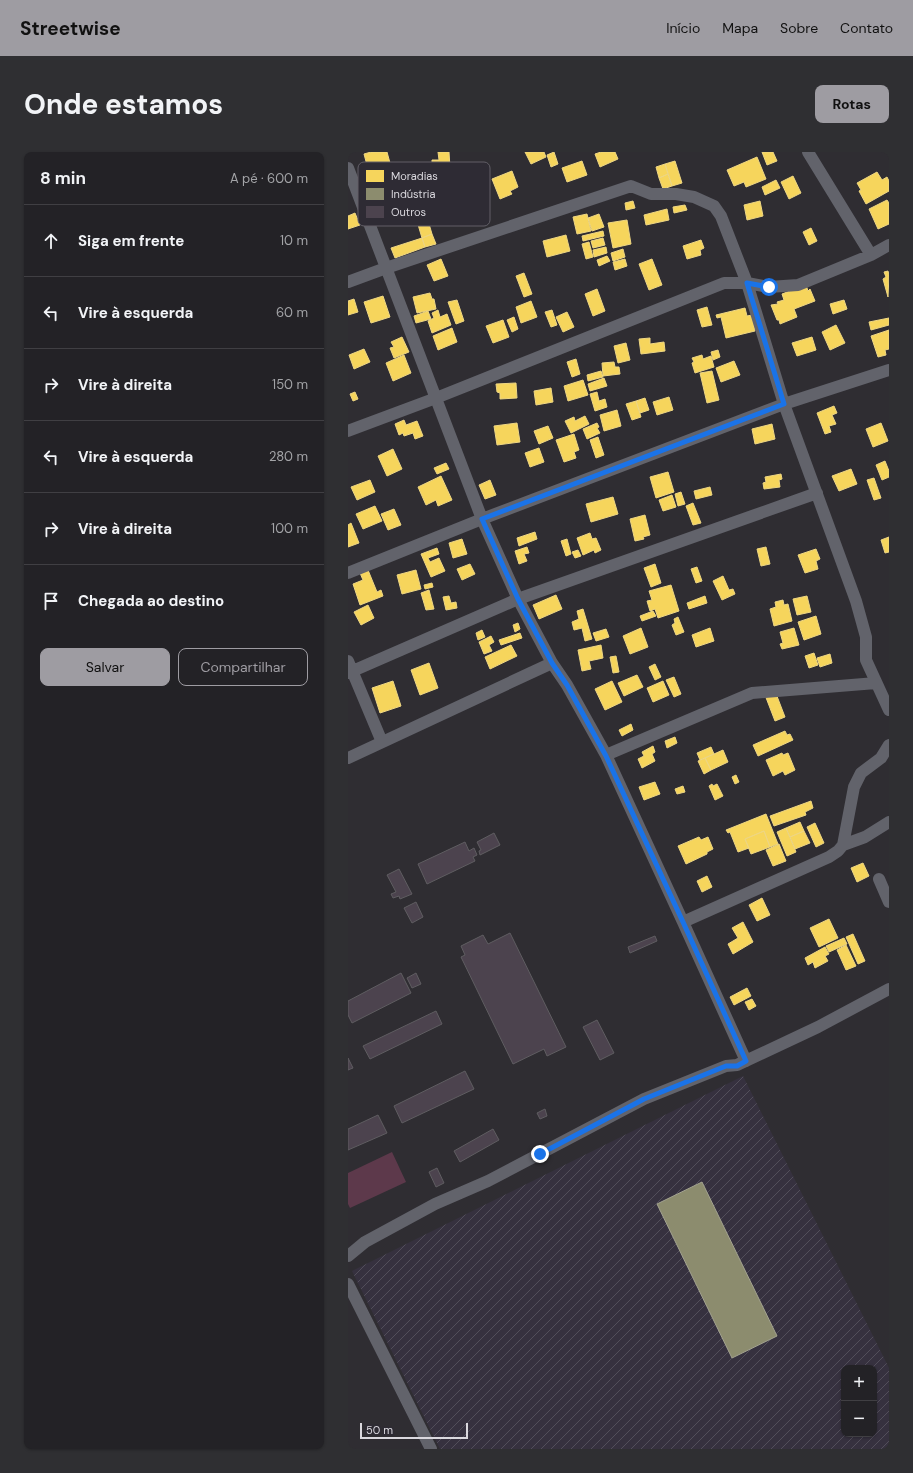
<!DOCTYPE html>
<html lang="pt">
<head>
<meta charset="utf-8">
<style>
	body { margin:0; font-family:"DM Sans",sans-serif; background:#2f2f32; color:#f1f3f6 }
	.controls { position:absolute; right:12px; bottom:12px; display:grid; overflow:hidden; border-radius:8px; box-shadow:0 1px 3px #0004 }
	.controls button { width:36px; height:36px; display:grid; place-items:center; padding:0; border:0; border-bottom:1px solid #403f43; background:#232226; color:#f1f3f6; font:20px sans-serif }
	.scale { position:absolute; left:12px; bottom:10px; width:108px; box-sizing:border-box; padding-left:4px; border:2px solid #dad8de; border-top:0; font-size:11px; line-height:14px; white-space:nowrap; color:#dad8de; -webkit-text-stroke:3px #2e2b34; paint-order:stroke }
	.stop { position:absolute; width:12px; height:12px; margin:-9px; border:3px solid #1a73e8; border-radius:50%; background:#fff }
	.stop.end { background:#1a73e8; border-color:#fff; box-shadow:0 1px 4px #0008 }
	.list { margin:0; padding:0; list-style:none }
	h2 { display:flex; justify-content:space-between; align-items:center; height:52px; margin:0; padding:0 16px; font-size:17px }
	h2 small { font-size:13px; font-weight:400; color:#a3a4a7 }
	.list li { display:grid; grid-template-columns:26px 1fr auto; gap:12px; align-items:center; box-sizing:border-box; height:72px; padding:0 16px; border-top:1px solid #403f43 }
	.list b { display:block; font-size:15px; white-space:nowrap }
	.list em { font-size:13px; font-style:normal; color:#a3a4a7 }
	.actions { display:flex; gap:8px; padding:12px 16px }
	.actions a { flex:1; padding:9px 0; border:1px solid #9e9ca2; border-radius:8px; text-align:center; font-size:14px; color:#9e9ca2 }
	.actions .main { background:#9e9ca2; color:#111 }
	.icon { flex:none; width:22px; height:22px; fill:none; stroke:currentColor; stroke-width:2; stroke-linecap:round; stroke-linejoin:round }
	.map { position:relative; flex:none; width:541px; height:1297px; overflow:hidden; border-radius:8px }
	header { display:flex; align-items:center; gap:24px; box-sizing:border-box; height:56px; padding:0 20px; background:#9e9ca2; color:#111 }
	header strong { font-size:19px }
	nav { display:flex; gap:22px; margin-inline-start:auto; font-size:14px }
	.intro { display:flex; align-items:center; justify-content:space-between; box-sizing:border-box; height:96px; padding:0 24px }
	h1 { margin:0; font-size:28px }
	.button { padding:10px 18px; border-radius:8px; background:#9e9ca2; color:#111; font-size:14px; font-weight:700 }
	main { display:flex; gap:24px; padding:0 24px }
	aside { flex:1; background:#232226; border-radius:8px; box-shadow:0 1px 3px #0004 }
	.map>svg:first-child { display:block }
</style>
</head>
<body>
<header>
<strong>Streetwise</strong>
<nav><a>Início</a><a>Mapa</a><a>Sobre</a><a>Contato</a></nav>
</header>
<div class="intro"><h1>Onde estamos</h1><a class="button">Rotas</a></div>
<main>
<aside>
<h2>8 min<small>A pé · 600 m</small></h2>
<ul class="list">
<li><svg class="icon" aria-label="ahead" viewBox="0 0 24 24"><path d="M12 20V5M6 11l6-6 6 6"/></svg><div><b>Siga em frente</b></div><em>10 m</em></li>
<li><svg class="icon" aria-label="left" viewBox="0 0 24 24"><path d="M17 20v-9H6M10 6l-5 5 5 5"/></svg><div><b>Vire à esquerda</b></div><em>60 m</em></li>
<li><svg class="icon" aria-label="right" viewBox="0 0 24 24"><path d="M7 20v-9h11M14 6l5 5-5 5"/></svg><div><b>Vire à direita</b></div><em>150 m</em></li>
<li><svg class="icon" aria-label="left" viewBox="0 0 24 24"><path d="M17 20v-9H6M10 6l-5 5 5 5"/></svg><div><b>Vire à esquerda</b></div><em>280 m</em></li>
<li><svg class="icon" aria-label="right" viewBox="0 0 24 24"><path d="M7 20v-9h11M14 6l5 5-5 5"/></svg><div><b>Vire à direita</b></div><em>100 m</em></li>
<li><svg class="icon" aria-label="arrive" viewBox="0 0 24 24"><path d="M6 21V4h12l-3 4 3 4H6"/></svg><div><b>Chegada ao destino</b></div></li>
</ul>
<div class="actions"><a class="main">Salvar</a><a>Compartilhar</a></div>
</aside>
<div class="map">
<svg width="541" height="1297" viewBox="0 0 541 1297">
	<defs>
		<pattern id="industrial-furrows" width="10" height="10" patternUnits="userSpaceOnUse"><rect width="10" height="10" fill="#36313f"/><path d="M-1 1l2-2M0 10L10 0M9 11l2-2" fill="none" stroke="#524e5a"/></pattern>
	</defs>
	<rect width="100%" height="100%" fill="#2f2d32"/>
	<path fill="url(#industrial-furrows)" fill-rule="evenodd" d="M395 924 541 1216V1297H92L4 1119ZM496 1216H526V1282H496Z"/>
	<path fill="#5d394b" d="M44 1000 58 1030 2 1056 0 1052V1021Z"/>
	<path fill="#f6d55c" stroke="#eed683" d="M23 0H39L42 11 20 17 16 2Z
		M90 0H101L102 16 84 17V8H91Z
		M177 0H196L198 5 183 12Z
		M206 0 210 12 203 15 199 3Z
		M253 0H267L270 7 252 15 247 2Z
		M414 0H425L429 9 419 13Z
		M409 5 418 27 398 35 396 30 386 34 379 18Z
		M234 9 239 23 219 30 214 16Z
		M327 9 334 31 324 34 317 12Z
		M317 12 320 22 311 26 308 15Z
		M164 19 170 35 162 39 164 42 152 47 144 27Z
		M529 20 534 28 539 25 541 29V39L518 52 511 39 513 38 509 31Z
		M320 22 324 34 315 37 311 26Z
		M445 24 453 41 441 47 433 30Z
		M428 28 432 36 417 43 414 35Z
		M73 45 84 82 74 86 63 49Z
		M539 48 541 51V72L530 77 521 57Z
		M285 49 287 56 278 58 277 51Z
		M412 49 415 64 399 68 396 53Z
		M337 53 339 58 326 61 325 55Z
		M319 57 321 68 298 73 296 63Z
		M7 61 12 73 0 77V64Z
		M239 62 243 79 229 82 225 65Z
		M251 62 256 75 244 79 240 66Z
		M279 68 283 92 265 96 260 71Z
		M463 76 469 89 461 93 455 80Z
		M255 79 256 84 235 89 234 84Z
		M84 82 88 92 77 95 74 86Z
		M218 83 222 99 199 105 195 89Z
		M74 86 77 95 47 106 43 96Z
		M255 86 257 93 245 96 243 89Z
		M353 88 356 96 352 98 353 103 339 107 335 94Z
		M241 90 245 105 238 107 234 92Z
		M258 95 259 101 246 105 245 98Z
		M275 97 277 105 265 109 263 101Z
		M259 104 262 109 251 114 249 108Z
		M93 107 100 124 86 129 79 113Z
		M277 107 279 114 267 118 265 110Z
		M304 107 314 133 301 138 291 112Z
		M540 119 541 123 540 145 535 127 538 125 536 120Z
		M176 121 184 142 176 145 168 124Z
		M458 133 460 139 462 137 467 149 446 157 449 165 432 172 431 168H429L423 153 430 152 429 150 436 148 434 142Z
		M249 137 257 159 245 164 237 142Z
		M82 141 84 147H86L88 157 69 161 65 145Z
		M35 144 42 165 23 171 16 150Z
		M6 147 10 160 0 163V149Z
		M109 148 116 169 108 172 100 150Z
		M496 148 499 157 485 162 482 152Z
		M183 149 189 165 173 171 168 155Z
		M359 155 364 173 354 175 349 158Z
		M397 156 399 164 404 163 407 179 378 186 373 165 369 166 368 163Z
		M90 158 92 165 99 162 103 173 84 181 80 169 86 166 84 161Z
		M204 158 209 173 203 175 197 160Z
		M80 159 83 167 68 171 66 164Z
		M219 160 226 175 215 180 208 165Z
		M166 165 170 177 164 180 159 168Z
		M541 166V173L523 178 521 170Z
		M155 168 161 185 145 191 138 174Z
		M488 173 497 191 482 198 474 180Z
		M104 176 109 190 90 198 85 184Z
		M541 178V197L537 198 538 203 530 205 523 184Z
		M54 185 61 200 46 206 42 196 46 195 43 190Z
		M464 185 468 198 449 204 444 191Z
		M302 186V192L316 190 317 199 293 202 291 187Z
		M278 191 282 208 270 211 266 194Z
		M16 197 22 210 6 217 1 203Z
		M370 198 372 205 365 208 363 200Z
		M56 203 63 221 45 229 38 211Z
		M354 203 355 207 363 204 366 215 347 221 344 211 346 210 344 206Z
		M228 207 232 222 224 225 219 210Z
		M386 209 392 223 373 230 368 216Z
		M266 210 267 215H271L272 222 255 224 254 211Z
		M253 219 255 225 240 229 239 223Z
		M364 219 371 248 359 251 352 221Z
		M256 226 259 234 242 239 240 232Z
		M235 228 240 243 220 249 216 234Z
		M168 231 169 246 152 247V241L149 240 148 232Z
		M203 236 205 250 188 253 186 239Z
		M7 240 10 247 5 249 2 242Z
		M249 240 251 249 257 247 259 255 247 259 242 242Z
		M321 245 325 258 309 263 305 250Z
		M297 246 301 258 292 261 288 249Z
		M288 249 293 265 284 268 278 252Z
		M486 254 489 261 484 263 488 272 481 274 483 280 477 282 469 261Z
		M269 258 273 274 256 279 252 263Z
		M237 264 241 272 223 281 217 269 226 265 227 269Z
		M56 268 58 273 69 269 75 284 67 287 65 281 56 284 55 281 51 283 47 272Z
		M169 271 172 290 149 293 146 274Z
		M249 271 251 275 249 276 252 281 239 287 235 277Z
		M533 271 540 289 525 295 518 277Z
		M424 272 427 287 407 292 404 277Z
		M200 274 205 286 191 292 186 279Z
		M226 282 231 298 226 300 228 306 216 310 208 288Z
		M250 285 256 303 248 306 242 288Z
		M191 296 196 310 182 315 177 301Z
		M45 297 54 317 39 324 30 304Z
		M537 309 541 319V325L534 328 528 313Z
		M98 311 101 317 89 322 86 316Z
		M503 317 509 332 491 339 484 324Z
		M320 320 326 340 308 346 302 325Z
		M433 322 434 327 431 328 432 335 416 337 415 331 418 330 417 325Z
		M93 324 104 348 90 354 88 348 78 353 70 335Z
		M526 326 533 346 526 348 519 328Z
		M22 328 27 340 9 348 3 335Z
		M142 328 148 343 137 347 131 333Z
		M362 335 364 343 348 347 346 339Z
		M333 340 337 352 330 354 327 342Z
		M324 343 328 355 315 359 311 348Z
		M265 345 270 362 243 370 238 352Z
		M345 351 353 371 345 373 338 354Z
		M27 354 34 369 15 377 8 362Z
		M46 357 53 373 40 378 33 362Z
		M297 363 302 383 295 385 296 387 287 389 282 367Z
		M3 371 11 391 0 395V373Z
		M187 380 189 387 171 394 169 386Z
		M242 381 244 387 248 386 253 398 247 401 246 398 235 403 229 386Z
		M541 385V400L537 401 533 388Z
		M114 387 119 402 105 406 101 391Z
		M219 387 223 402 218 404 213 389Z
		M179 395 181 401 176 402 179 409 171 412 167 399Z
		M418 395 422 412 413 414 409 397Z
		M89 396 91 402 80 406 82 410 91 406 97 419 83 425 73 402Z
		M468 397 472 407 468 409 470 417 457 421 450 403Z
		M230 398 233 404 227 406 224 400Z
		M122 412 127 422 114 428 109 417Z
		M307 412 313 431 303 435 296 416Z
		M349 415 354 429 348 431 343 417Z
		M20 418 29 440 33 438 35 444 12 453 5 432 15 428 12 421Z
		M68 418 73 437 54 442 49 423Z
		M375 424 381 438 385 437 387 442 374 448 365 429Z
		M84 431 85 435 77 437 76 433Z
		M323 433 331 459 310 466 307 457 302 459 299 449 304 448 301 439Z
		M81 438 86 457 78 458 73 441Z
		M208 443 214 457 191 467 185 453Z
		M101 444 103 451 108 450 109 456 98 458 95 445Z
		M357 444 359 451 341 457 339 451Z
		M459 444 463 460 449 463 445 447Z
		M435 448 436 453 440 452 444 469 426 474 422 457 428 455 427 450Z
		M20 453 26 466 13 473 6 460Z
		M235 457 244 487 237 489 234 476 226 478 224 470 231 467 229 459Z
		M305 459 308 464 294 469 292 464Z
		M468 464 473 482 456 488 450 470Z
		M330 465 336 480 328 483 324 473 327 471 326 467Z
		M170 471 172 477 167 480 165 473Z
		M293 476 300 495 282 502 275 484Z
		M362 476 366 489 348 495 344 483Z
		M446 476 451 493 434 497 432 492 435 491 432 480Z
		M258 477 261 485 248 489 245 481Z
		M134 478 137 485 130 488 128 481Z
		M172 481 174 486 153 493 151 488Z
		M143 484 146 490 141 493 144 499 136 502 131 490Z
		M163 493 169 504 142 517 137 505Z
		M253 493 255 506 241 509 243 517 234 519 230 498Z
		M466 501 470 513 461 516 457 504Z
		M482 502 484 511 472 515 469 506Z
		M268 504 271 520 265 521 262 505Z
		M81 511 90 536 72 543 63 518Z
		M307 512 313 525 307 528 301 515Z
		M289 523 295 535 276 544 270 531Z
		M326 525 333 542 326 545 318 528Z
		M45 529 53 554 32 561 24 536Z
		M264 529 274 550 257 558 247 537Z
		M315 529 321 543 305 550 299 536Z
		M427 539 437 565 427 569 417 543Z
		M283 572 285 578 274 584 271 578Z
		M437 579 439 583 442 582 445 588 410 604 405 593Z
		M327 585 329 591 319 596 317 589Z
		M305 594 307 600 304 602 307 609 294 616 290 607 296 604 294 600Z
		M363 595 366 602 352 608 349 601Z
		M375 598 380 610 363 618 357 606Z
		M434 601 435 603 440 601 447 618 437 623 435 619 425 624 418 608Z
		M357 606 363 618 356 622 350 609Z
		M388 623 391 630 387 632 384 625Z
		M307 630 312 642 296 648 291 635Z
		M364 632 365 634 369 632 375 644 367 648 361 634Z
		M335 634 337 640 329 642 327 637Z
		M463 649 465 656 457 660 458 663 426 674 422 664Z
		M418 662 430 692 422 695 416 679 397 687 401 696 390 700 382 680 380 681 378 678Z
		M452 670 456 679 442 685 438 676Z
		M467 671 476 691 468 695 459 675Z
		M438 676 448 700 439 704 429 680Z
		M416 679 422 695 403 702 397 687Z
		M456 679 462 691 447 697 442 685Z
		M351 685 353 688 360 685 365 697 359 700V702L338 712 330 694Z
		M431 692 438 709 425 714 418 698Z
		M515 711 521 724 509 730 503 716Z
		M359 724 364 735 354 740 349 729Z
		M414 746 422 763 409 769 401 753Z
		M481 767 490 786 471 795 462 776Z
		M395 770 405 790 385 802 380 792 390 786 384 776Z
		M505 782 517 809 510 812 498 785Z
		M496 786 499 792 481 800 478 794Z
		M498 793 508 814 498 818 489 798Z
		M477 795 481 802 477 804 480 809 467 816 465 810 460 813 457 806Z
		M399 836 403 844 386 853 382 845Z
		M404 847 408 854 401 858 397 850Z"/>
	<path fill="#8c8c6e" stroke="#a3a390" d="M354 1030 429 1184 384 1206 309 1052Z"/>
	<path fill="#4c434e" stroke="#5f5d61" d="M146 681 152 693 132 703 131 699 133 698 129 690Z
		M117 690 121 699 126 696 129 703 125 705 127 709 79 732 70 712Z
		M51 717 64 742 52 747 51 744 45 746 43 742 48 740 39 723Z
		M68 750 75 765 64 771 56 756Z
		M162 781 218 895 199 904 196 897 165 912 113 805 117 803 113 794 135 783 140 792Z
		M307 784 309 789 282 801 280 795Z
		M53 821 63 841 4 871 0 863V849Z
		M68 821 73 832 64 836 59 826Z
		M88 859 94 872 22 907 15 894Z
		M249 868 266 901 252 908 235 875Z
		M0 906 5 916 0 918Z
		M117 919 126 937 54 971 46 954Z
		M197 957 199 964 192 967 189 961Z
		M30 963 39 981 0 998V977Z
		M145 977 151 988 112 1010 106 999Z
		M89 1016 96 1031 88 1035 81 1020Z"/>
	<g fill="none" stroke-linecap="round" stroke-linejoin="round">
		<path stroke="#62636b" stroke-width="12" d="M460 0 523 103
			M0 16 134 367 170 447 204 511 219 533 258 603 335 770 398 909
			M0 130 38 116 283 34 303 42H328L346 45 366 54 373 64 399 131 436 252 508 449 518 485V508L541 558
			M0 279 88 246 376 131H399L421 135 450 133 523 103 541 93
			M0 421 134 367 436 252 541 218
			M0 509 34 590
			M0 521 170 447 469 341
			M258 603 404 541 528 531
			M0 606 204 511
			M495 693 517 685 541 670
			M531 727 541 750
			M335 770 481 705 490 699 495 693 506 635 513 621 533 606 541 593
			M0 1104 17 1090 87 1052 140 1029 296 947 378 914 389 913 470 875 541 837
			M0 1132 83 1297"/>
	</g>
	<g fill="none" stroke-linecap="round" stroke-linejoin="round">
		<path stroke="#1a73e8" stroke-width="5" d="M192 1002 296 947 378 914H389L398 909 335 770 258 604 219 533 204 511 170 447 134 367 436 252 399 131 421 135"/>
	</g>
	<rect x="10" y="10" width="132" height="64" rx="6" fill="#2e2b34" stroke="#625f67" stroke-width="1"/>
	<rect x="18" y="18" width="18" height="12" fill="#f6d55c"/>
	<rect x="18" y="36" width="18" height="12" fill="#8c8c6e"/>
	<rect x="18" y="54" width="18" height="12" fill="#4c434e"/>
	<g font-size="11" fill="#dad8de">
		<text x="43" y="28">Moradias</text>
		<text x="43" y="46">Indústria</text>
		<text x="43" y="64">Outros</text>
	</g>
</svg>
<div class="controls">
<button>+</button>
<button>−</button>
</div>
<div class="scale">50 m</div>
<div class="stop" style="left:421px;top:135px"></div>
<div class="stop end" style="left:192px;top:1002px"></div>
</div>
</main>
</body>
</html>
